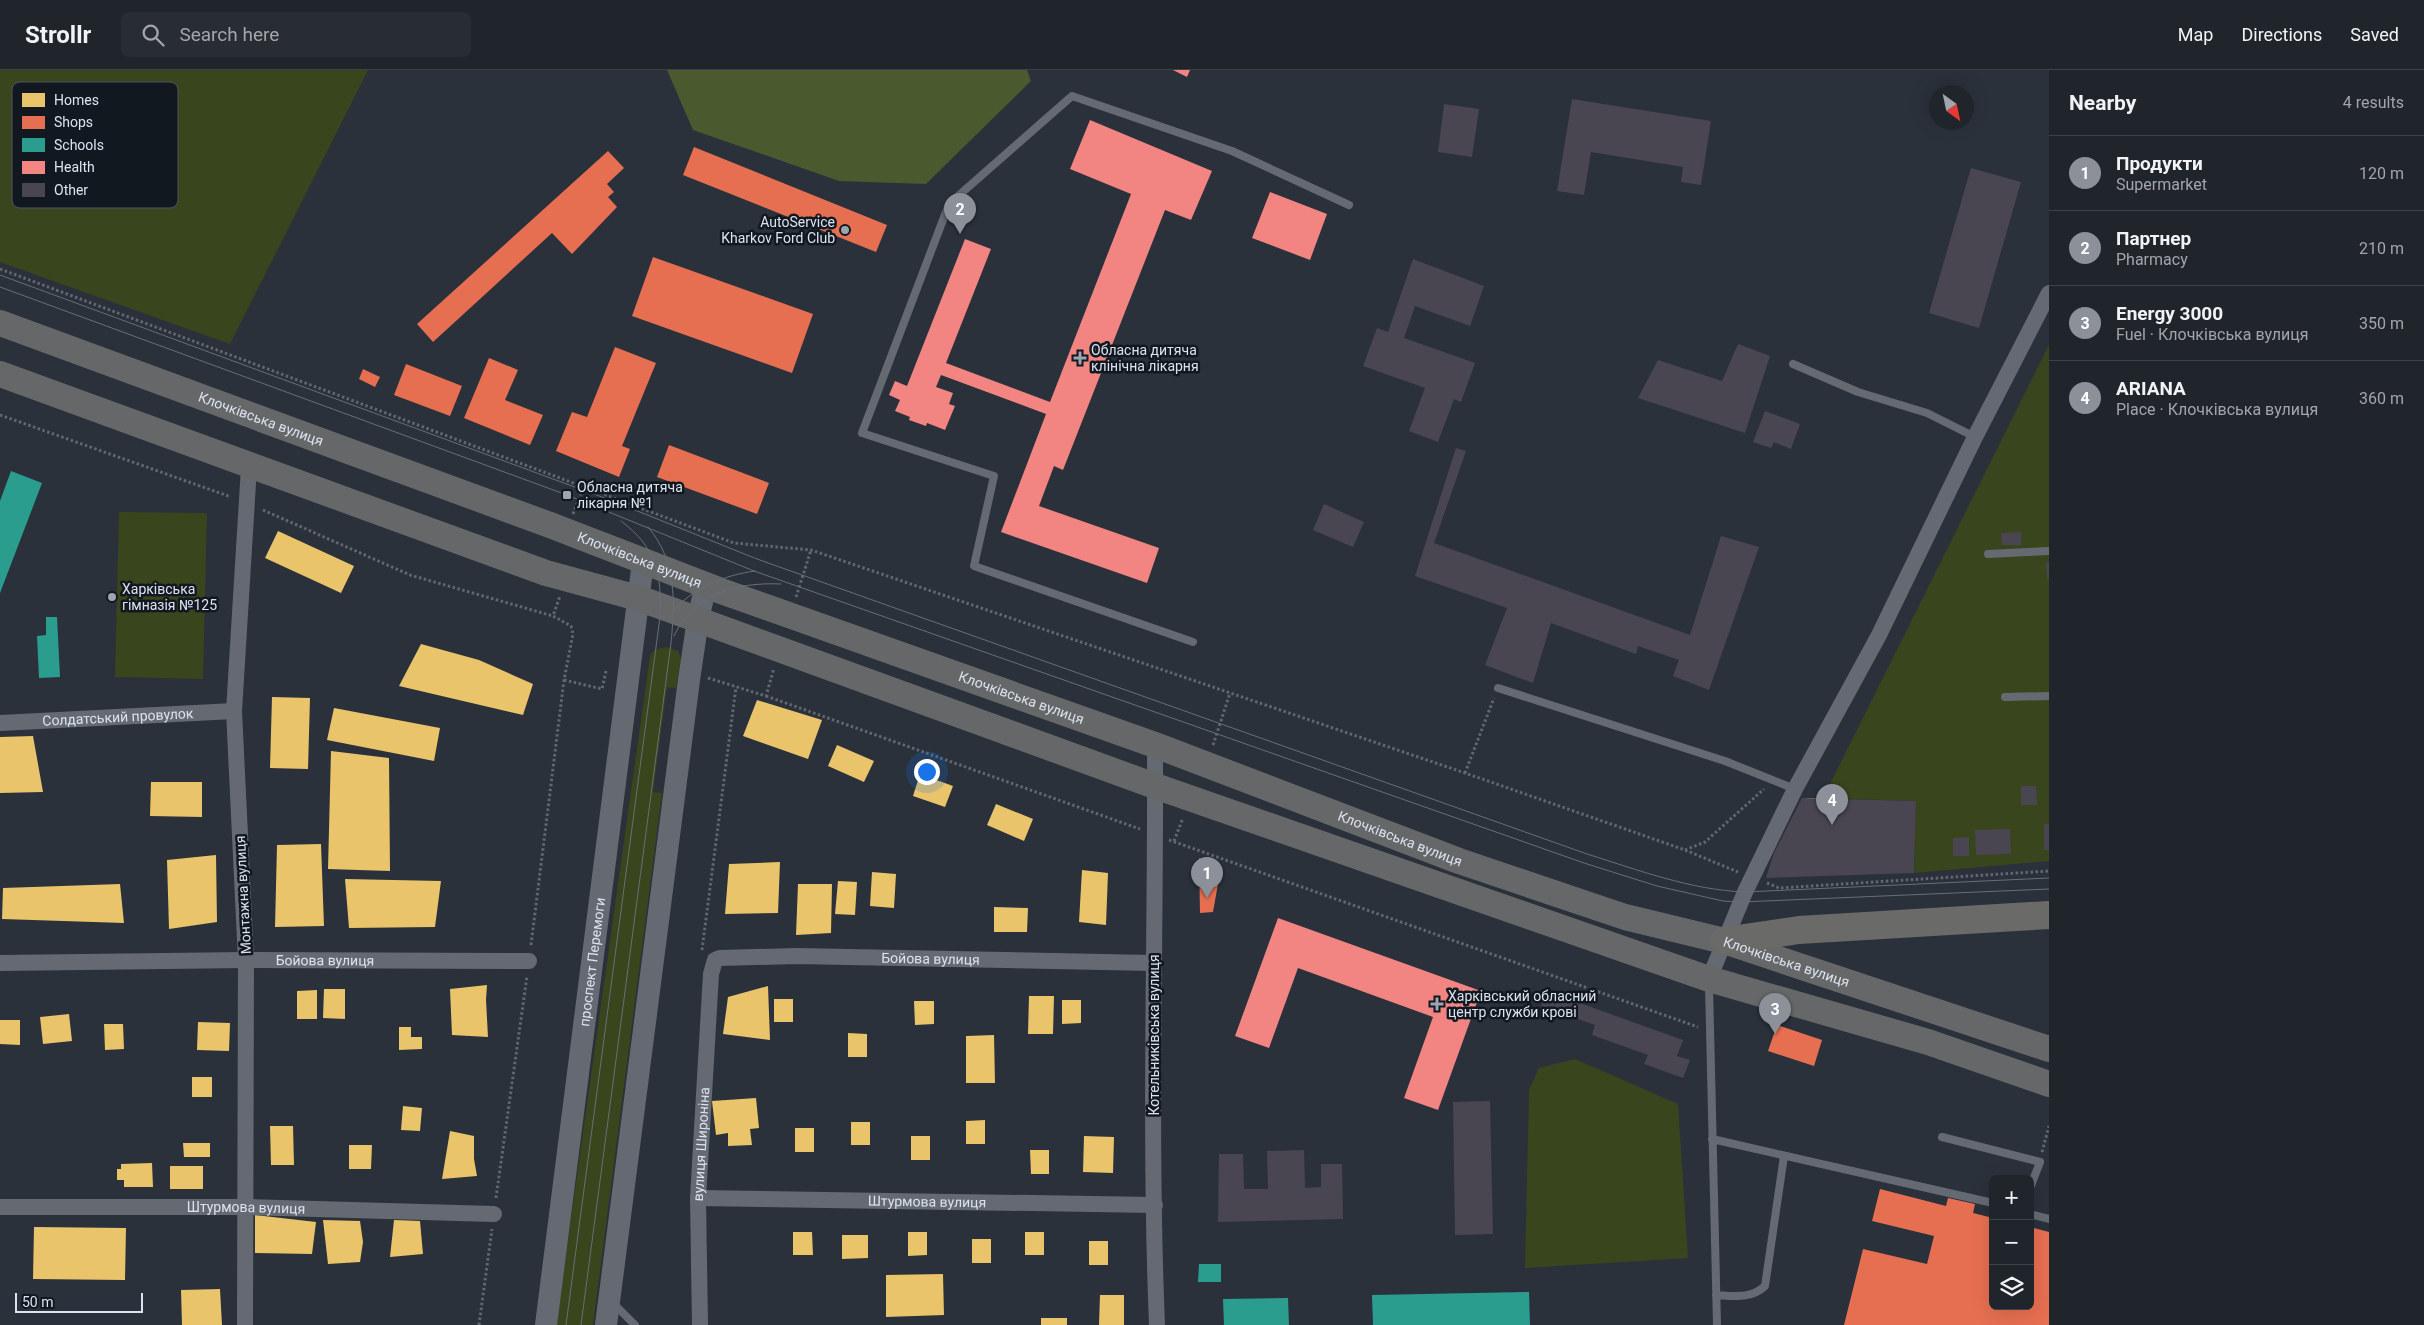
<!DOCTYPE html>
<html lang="en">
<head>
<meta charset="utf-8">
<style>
	body { margin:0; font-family:Roboto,sans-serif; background:#282d34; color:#f1f3f6 }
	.controls { position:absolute; right:15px; bottom:15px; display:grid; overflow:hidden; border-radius:8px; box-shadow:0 5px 20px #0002 }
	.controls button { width:45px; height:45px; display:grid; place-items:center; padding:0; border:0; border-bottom:1px solid #3d4248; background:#20252c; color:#f1f3f6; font:25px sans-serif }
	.compass { position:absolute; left:1929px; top:15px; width:45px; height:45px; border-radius:50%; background:#20252c; box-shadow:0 5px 20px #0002; rotate:147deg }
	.scale { position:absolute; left:15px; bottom:12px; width:128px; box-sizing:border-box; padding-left:5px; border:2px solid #dae3ef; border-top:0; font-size:14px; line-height:18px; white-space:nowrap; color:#dae3ef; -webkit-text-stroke:4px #121820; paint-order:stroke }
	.you { position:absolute; left:926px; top:701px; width:18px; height:18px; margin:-12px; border:4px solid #fff; border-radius:50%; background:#1a73e8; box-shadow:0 0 0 8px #1a73e833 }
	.badge { display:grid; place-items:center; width:32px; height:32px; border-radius:50%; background:#8c9099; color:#fff; font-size:16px; font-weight:700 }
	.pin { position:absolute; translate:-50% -41px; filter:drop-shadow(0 1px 2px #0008) }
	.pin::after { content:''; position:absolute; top:26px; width:18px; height:15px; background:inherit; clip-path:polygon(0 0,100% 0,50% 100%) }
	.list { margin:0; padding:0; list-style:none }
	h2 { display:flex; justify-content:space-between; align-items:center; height:65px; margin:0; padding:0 20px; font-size:21px }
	h2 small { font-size:16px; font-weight:400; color:#a2a5a9 }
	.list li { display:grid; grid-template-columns:32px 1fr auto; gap:15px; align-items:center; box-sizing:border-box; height:75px; padding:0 20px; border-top:1px solid #3d4248 }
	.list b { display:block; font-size:19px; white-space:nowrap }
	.list p { margin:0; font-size:16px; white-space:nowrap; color:#a2a5a9 }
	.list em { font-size:16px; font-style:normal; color:#a2a5a9 }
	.icon { flex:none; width:28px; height:28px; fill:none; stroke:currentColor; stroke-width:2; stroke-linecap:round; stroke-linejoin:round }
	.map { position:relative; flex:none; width:2049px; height:1255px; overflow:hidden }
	header { display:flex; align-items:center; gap:30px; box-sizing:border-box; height:70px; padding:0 25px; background:#20252c; border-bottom:1px solid #3d4248 }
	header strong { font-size:24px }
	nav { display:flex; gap:28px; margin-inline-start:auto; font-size:18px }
	.search { width:350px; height:45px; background:#282d34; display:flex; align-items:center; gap:12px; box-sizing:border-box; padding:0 18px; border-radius:8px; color:#a2a5a9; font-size:19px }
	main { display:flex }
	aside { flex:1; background:#20252c }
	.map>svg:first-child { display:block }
</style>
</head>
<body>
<header>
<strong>Strollr</strong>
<div class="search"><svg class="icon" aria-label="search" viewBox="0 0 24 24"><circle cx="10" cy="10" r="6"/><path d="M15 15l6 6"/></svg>Search here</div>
<nav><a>Map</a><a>Directions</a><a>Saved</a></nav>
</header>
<main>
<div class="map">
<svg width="2049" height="1255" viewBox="0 0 2049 1255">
	<rect width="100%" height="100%" fill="#2a313b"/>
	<path fill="#39451d" d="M0 0H368L230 274 0 192Z
		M2049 275V791L1914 803 1916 731 1823 728Z
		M119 442 207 443 203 609 115 607Z
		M666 577 678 581 681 588 676 618 667 617 653 722 662 723 593 1255H556L650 586 654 580Z
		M1575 989 1678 1034 1688 1188 1525 1198 1529 1020 1539 998Z"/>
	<path fill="#4b592e" d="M667 0H1027L1031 11 926 114 839 111 693 60Z"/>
	<path fill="#e9c46a" d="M278 461 354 496 341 523 265 488Z
		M421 574 479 590 533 614 523 645 399 616Z
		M272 627 310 628 308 699 270 698Z
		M757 630 822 650 808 689 743 666Z
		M334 638 440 658 434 691 327 670Z
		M33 666 43 722 0 723V667Z
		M837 675 874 691 864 712 828 696Z
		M331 681 389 688 390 801 328 799Z
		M920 704 953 716 945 737 913 726Z
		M151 712H202V747L150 746Z
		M1806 728 1847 729 1845 788 1800 786V769L1818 770 1819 740H1806Z
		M996 734 1033 749 1024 771 987 755Z
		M321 774 324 856 275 857 277 775Z
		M216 785 217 852 169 859 167 790Z
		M780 792 778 843 725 844 729 794Z
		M1082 800 1108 803 1106 855 1079 852Z
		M872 802 896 804 894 838 870 836Z
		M345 809 441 811 435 857 349 858Z
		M838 811 857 812 855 845 835 844Z
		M120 814 124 853 2 849 3 818Z
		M798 814H832L831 863 796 865Z
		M994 837 1028 838 1027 862H994Z
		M487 915 486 930 488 967 452 965 450 919Z
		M768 916 770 970 723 964 728 927Z
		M324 919H345V949L323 948Z
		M317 920V949H297V921Z
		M1029 926H1054L1053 964H1028Z
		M774 929H793V952H774Z
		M1062 930H1081V953L1062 954Z
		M914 931H934V954L915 955Z
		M69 944 72 971 43 974 40 947Z
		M0 950H20V975L0 974Z
		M198 952 230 953 229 981 197 980Z
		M104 954H123L124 979 105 980Z
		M399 957H411V967H422V979L399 980Z
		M848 963 867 964V987H848Z
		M994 965 995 1013H966V966Z
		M192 1007H212V1027H192Z
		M756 1028 759 1058 750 1059 752 1075 728 1076V1063L716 1065 712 1031Z
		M403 1036 422 1038 420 1061 401 1060Z
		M985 1050V1074H966V1051Z
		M851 1052H870V1075H851Z
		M270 1056H293L294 1095H271Z
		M795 1058H814V1082H795Z
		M450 1061 474 1066V1089L477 1106 442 1109Z
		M911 1066H930V1090H911Z
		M1084 1066 1114 1067 1113 1103 1083 1102Z
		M183 1073H210V1087H184Z
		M349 1075H372L371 1099H349Z
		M1030 1080H1049V1104H1031Z
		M152 1093 153 1117H124V1110H117V1099H121V1094Z
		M170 1096H203V1119H170Z
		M255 1145 316 1152 312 1184 255 1183Z
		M323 1150 360 1151 363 1172 360 1192 328 1194Z
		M394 1150 420 1151 423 1184 390 1187Z
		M34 1157 126 1158 125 1210 33 1209Z
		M793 1162H812L813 1185H793Z
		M908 1162H927V1185L908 1186Z
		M1025 1162H1044V1185H1025Z
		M842 1165H868V1188L842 1189Z
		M972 1169H991V1193H972Z
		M1089 1171H1108V1195H1089Z
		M943 1204 944 1245 886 1247V1205Z
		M220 1219 222 1255H182L181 1220Z
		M1100 1225H1124V1255H1099Z
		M1041 1248H1067V1255H1041Z"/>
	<path fill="#e76f51" d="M694 77 887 155 876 182 683 105Z
		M608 81 624 98 607 114 614 122 608 127 617 137 572 184 552 163 433 272 417 254Z
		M653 187 813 244 792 303 632 246Z
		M615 277 656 293 622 376 630 379 619 407 556 381 572 342 587 347Z
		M489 288 518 300 505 330 543 345 530 375 464 348Z
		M406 294 462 316 450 346 394 325Z
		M363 299 380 307 375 317 359 309Z
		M669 375 769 413 757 444 657 407Z
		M1199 788 1221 797 1213 842 1200 843Z
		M1777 955 1822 970 1814 996 1768 981Z
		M1880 1119 1946 1136 1948 1128 1975 1134 1973 1143 1993 1148V1236H2030V1157L2049 1162V1255H1844L1863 1179 1927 1194 1934 1166 1872 1151Z"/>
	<path fill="#2a9d8f" d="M11 401 42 413 0 523V431Z
		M46 547H57L60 607 39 608 37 566 46 565Z
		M1199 1194H1221V1212H1198Z
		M1529 1222 1530 1255H1373L1372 1225Z
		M1288 1228 1289 1255H1224L1223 1229Z"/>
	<path fill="#f28482" d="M1173 0H1190L1187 7Z
		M1090 50 1212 101 1191 150 1165 140 1063 400 1054 396 1039 436 1159 478 1147 513 1001 462 1046 344 941 305 936 317 953 323 949 334 955 336 945 360 927 353 926 356 909 350 910 347 895 341 900 330 889 325 895 311 907 316 965 169 991 179 946 293 1050 332 1131 124 1070 99Z
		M1270 122 1327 144 1310 190 1252 168Z
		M1278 848 1481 921 1438 1040 1404 1028 1433 947 1298 898 1269 978 1235 966Z"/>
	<path fill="#494651" d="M1572 29 1711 51 1701 115 1681 112 1683 97 1591 82 1584 125 1557 121Z
		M1444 34 1479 39 1472 87 1438 82Z
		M1971 98 2021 112 1979 258 1929 243Z
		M1413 189 1484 216 1470 256 1415 236 1404 268 1475 293 1461 332 1454 329 1438 372 1409 361 1425 318 1363 296 1377 258 1388 262Z
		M1738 274 1770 286 1745 363 1638 328 1658 290 1722 311Z
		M1765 341 1800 354 1791 379 1774 372 1771 378 1753 372Z
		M1456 378 1466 381 1434 473 1690 565 1721 466 1759 477 1709 620 1673 606 1679 590 1638 576 1636 584 1551 553 1533 613 1485 595 1507 538 1415 506Z
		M1324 434 1364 452 1353 477 1313 460Z
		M2021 462V475H2002L2001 463Z
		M2046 493H2049V508H2047Z
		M2021 716H2036L2037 735H2021Z
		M1802 728 1916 731 1914 803 1766 808 1774 783Z
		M2044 754H2049V780H2044Z
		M2010 759 2011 784 1976 785 1975 760Z
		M1969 767V786H1953V768Z
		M1546 921 1683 970 1677 986 1690 990 1683 1008 1644 994 1648 985 1592 965 1595 955 1541 936Z
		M1490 1031 1493 1164 1455 1165 1453 1032Z
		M1304 1080 1305 1118 1321 1117V1094H1342L1343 1149 1218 1152 1219 1084H1243L1244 1119H1268L1267 1081Z"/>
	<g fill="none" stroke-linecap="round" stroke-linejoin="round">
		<path stroke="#61676e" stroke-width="3" stroke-dasharray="2.5 2.5" stroke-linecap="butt" d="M0 199 734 473 811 480 1465 703 1685 780 1738 802
			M0 345 231 427
			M263 440 410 505 553 546
			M573 444 584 416
			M796 527 811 480
			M708 608 766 626 774 598
			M564 610 602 619 606 601
			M766 626 1140 759
			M1213 675 1230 623
			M1465 703 1494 628
			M1169 770 1698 957
			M1174 771 1183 748
			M1685 780 1705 772 1764 719
			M1767 813 1779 818 2049 801
			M531 875 564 610 573 564 571 556 553 546 560 526
			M702 880 736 617
			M2042 1082 2049 1056
			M496 1128 527 906
			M479 1255 492 1159"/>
		<path stroke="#656a72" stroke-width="8" d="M1793 294 1858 322 1927 343 1975 367
			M1988 484 2049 481
			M1193 572 974 496 994 406 862 363 949 134 1072 26 1232 81 1349 135
			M1498 618 1725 691 1795 719
			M2005 627 2049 626
			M1709 915 1717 1255
			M1942 1067 2040 1092 2030 1118
			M1712 1069 1993 1133
			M2030 1144 2049 1149
			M1716 1225C1735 1226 1751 1229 1765 1216L1784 1086
			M612 1232 635 1255"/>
		<g stroke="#656a72" stroke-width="16">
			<path id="s1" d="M0 653 234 641"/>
			<path d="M1155 675C1156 868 1149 1062 1157 1255"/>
			<path id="s2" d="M0 893 246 890 529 891"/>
			<path d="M1709 909 1745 822 1795 719 1879 565 1975 367 2049 223"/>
			<path id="s3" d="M698 1128 1155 1135"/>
			<path id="s4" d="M0 1137H245L494 1144"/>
			<path d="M245 1255 246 890 234 641 249 397"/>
			<path id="s5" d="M700 1255 698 1128 711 904 715 890 720 888 796 886 1153 893"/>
		</g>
		<g stroke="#656a72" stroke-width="22">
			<path id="s6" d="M546 1255 643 492"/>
			<path d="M606 1255 689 610 698 549 706 515"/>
		</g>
		<g stroke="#666768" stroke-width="26">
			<path id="s7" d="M0 253 550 455 721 521 1155 675 1459 791 1625 847 1724 871 2049 979"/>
			<path d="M0 304 546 503 638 528 674 541 1155 716 1709 909 1928 972 2049 1014"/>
		</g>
		<path stroke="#6a6a68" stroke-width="28" d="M1724 871 1799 860 2049 845"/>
		<path stroke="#696e76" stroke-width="1" d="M0 205 610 430 757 489 1587 784C1638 800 1691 820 1745 822L2049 808
			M0 217 567 425 754 501 1584 793 1657 816 1723 831 1741 832 2049 819
			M672 543C691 518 725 505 755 501
			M674 566C693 523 738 512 781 514
			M566 1255 660 547C662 504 656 477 621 451
			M581 1255 671 573C675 532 677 491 648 457"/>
	</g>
	<g fill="#9ca5b0" stroke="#121820" stroke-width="2">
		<circle cx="845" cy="160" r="5"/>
		<path d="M1077.5 280.5h5v5h5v5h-5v5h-5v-5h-5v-5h5z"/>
		<rect x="562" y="420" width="10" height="10" rx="2.5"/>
		<circle cx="112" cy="527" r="5"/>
		<path d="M1434.5 926.5h5v5h5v5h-5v5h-5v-5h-5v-5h5z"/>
	</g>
	<g text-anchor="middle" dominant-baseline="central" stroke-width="5" stroke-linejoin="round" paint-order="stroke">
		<g font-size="14" fill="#dae3ef" stroke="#121820" text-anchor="start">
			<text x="835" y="152" text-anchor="end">AutoService<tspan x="835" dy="16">Kharkov Ford Club</tspan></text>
			<text x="1091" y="280">Обласна дитяча<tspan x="1091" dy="16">клінічна лікарня</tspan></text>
			<text x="577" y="417">Обласна дитяча<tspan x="577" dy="16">лікарня №1</tspan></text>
			<text x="122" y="519">Харківська<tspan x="122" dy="16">гімназія №125</tspan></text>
			<text x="1448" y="926">Харківський обласний<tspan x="1448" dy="16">центр служби крові</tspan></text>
		</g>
		<g font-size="14" fill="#dae3ef" stroke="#121820">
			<text stroke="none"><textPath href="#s7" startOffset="278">Клочківська вулиця</textPath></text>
			<text stroke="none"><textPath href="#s7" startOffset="682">Клочківська вулиця</textPath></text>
			<text stroke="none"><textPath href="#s7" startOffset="1088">Клочківська вулиця</textPath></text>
			<text stroke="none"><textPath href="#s1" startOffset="118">Солдатський провулок</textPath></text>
			<text stroke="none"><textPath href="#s7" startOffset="1492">Клочківська вулиця</textPath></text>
			<text transform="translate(243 825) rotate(-93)">Монтажна вулиця</text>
			<text stroke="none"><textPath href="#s5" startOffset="582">Бойова вулиця</textPath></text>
			<text stroke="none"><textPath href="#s2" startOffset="325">Бойова вулиця</textPath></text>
			<text stroke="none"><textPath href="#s6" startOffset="366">проспект Перемоги</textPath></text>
			<text stroke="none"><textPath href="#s7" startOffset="1898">Клочківська вулиця</textPath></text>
			<text transform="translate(1154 965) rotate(-90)">Котельниківська вулиця</text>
			<text stroke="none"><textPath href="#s5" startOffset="181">вулиця Широніна</textPath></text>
			<text stroke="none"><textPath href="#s3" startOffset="229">Штурмова вулиця</textPath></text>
			<text stroke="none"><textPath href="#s4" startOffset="246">Штурмова вулиця</textPath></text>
		</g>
	</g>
	<rect x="12" y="12" width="166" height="126" rx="8" fill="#121820" stroke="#4e555e" stroke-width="1"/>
	<rect x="22" y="23" width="23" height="14" fill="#e9c46a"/>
	<rect x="22" y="46" width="23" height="13" fill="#e76f51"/>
	<rect x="22" y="68" width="23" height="14" fill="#2a9d8f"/>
	<rect x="22" y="91" width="23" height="13" fill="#f28482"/>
	<rect x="22" y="113" width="23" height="14" fill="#494651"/>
	<g font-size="14" fill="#dae3ef">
		<text x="54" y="35">Homes</text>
		<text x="54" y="57">Shops</text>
		<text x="54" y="80">Schools</text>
		<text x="54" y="102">Health</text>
		<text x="54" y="125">Other</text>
	</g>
</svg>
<div class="controls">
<button>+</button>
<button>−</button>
<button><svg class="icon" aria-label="layers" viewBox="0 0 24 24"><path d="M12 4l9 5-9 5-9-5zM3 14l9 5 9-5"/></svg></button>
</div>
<svg class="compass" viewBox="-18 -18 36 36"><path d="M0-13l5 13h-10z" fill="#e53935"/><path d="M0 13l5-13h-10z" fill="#a2a5a9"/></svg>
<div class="scale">50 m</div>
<div class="you"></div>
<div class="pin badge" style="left:1207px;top:828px">1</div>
<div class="pin badge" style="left:960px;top:164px">2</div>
<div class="pin badge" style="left:1775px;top:964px">3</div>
<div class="pin badge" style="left:1832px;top:755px">4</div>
</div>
<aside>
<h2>Nearby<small>4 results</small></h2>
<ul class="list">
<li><span class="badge">1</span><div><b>Продукти</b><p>Supermarket</p></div><em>120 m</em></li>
<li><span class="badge">2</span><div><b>Партнер</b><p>Pharmacy</p></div><em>210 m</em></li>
<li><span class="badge">3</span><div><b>Energy 3000</b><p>Fuel · Клочківська вулиця</p></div><em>350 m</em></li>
<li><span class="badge">4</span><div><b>ARIANA</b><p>Place · Клочківська вулиця</p></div><em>360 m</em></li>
</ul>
</aside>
</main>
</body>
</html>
